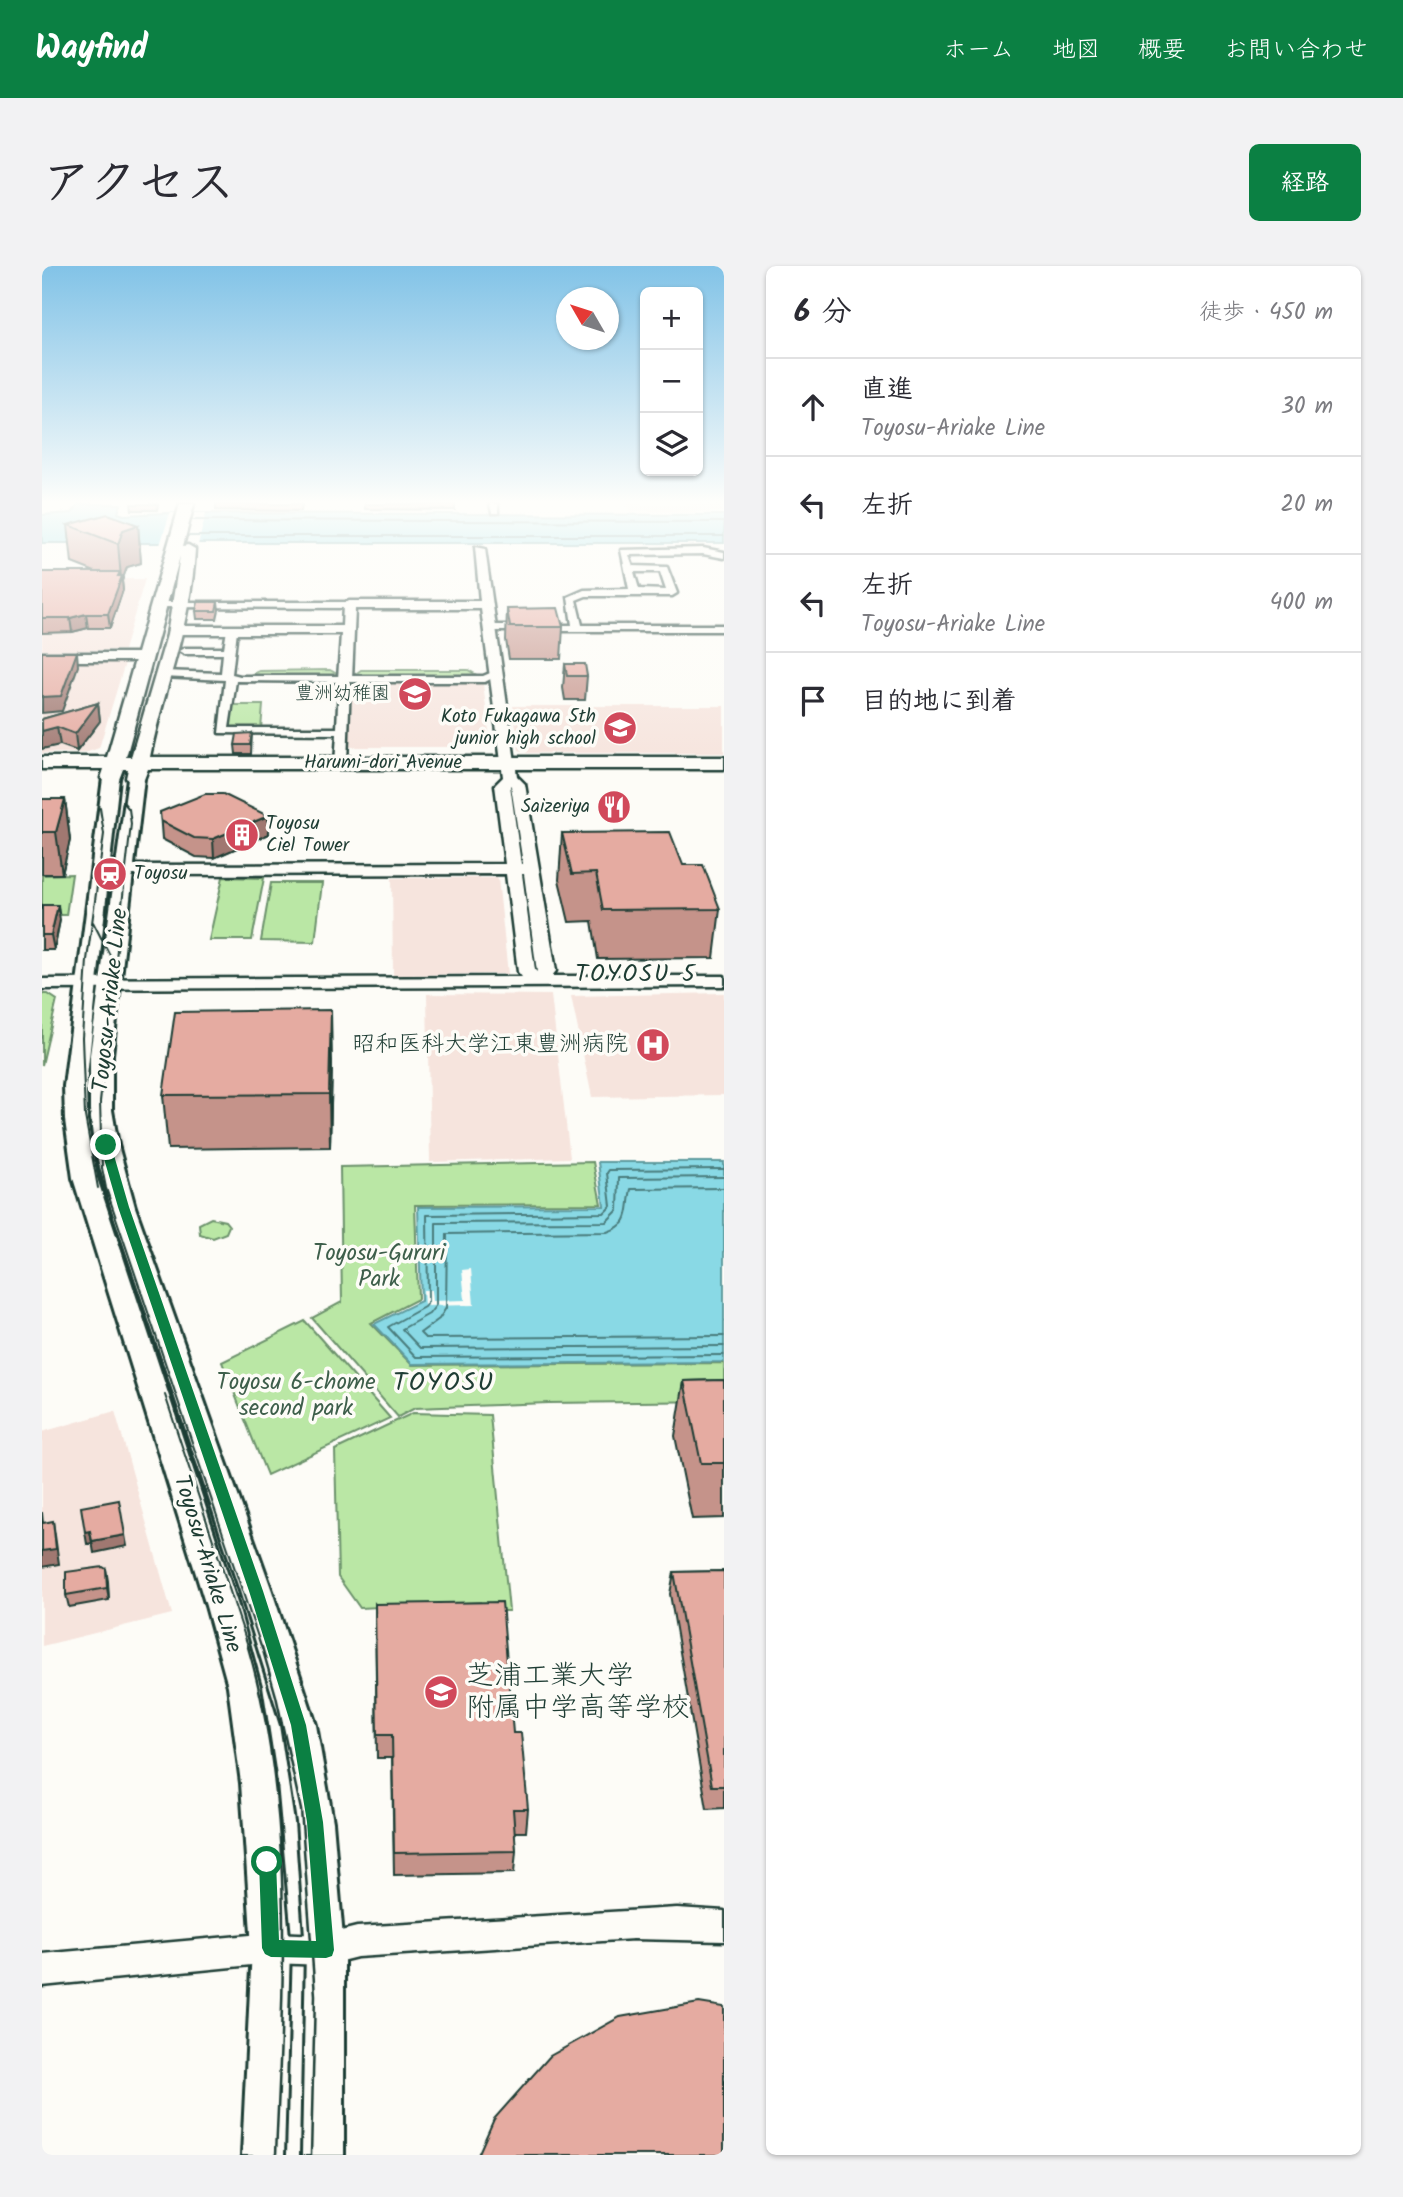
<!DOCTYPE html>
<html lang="ja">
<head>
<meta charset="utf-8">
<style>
	body { margin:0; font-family:Kalam,"Klee One",sans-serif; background:#f2f2f3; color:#2b2b33 }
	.controls { position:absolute; right:21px; top:21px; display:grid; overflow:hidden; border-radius:10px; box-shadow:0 2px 5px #0004 }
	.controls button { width:63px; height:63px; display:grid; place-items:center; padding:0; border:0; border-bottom:2px solid #e1e1e2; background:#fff; color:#2b2b33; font:35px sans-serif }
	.compass { position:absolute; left:514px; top:21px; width:63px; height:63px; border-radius:50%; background:#fff; box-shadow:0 2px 5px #0004; rotate:309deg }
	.stop { position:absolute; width:21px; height:21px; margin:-16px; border:5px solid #0b8043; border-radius:50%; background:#fff }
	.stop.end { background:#0b8043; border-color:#fff; box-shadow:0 2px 7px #0008 }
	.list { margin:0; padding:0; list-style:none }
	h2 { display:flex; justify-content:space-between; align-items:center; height:91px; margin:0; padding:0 28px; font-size:30px }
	h2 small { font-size:23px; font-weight:400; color:#7c7c81 }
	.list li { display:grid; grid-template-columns:46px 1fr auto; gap:21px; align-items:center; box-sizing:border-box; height:98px; padding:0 28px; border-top:2px solid #e1e1e2 }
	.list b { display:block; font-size:26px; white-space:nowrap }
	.list p { margin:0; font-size:23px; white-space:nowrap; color:#7c7c81 }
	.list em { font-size:23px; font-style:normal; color:#7c7c81 }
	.icon { flex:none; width:38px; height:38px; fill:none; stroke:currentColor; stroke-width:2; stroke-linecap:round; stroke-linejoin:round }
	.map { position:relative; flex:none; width:682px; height:1889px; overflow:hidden; border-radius:10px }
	header { display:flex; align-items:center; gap:42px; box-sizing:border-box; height:98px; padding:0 35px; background:#0b8043; color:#fff }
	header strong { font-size:33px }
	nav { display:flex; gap:38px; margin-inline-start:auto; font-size:24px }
	.intro { display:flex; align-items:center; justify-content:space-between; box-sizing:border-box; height:168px; padding:0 42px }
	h1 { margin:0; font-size:49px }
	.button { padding:18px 32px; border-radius:10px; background:#0b8043; color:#fff; font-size:24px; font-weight:700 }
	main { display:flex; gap:42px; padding:0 42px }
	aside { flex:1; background:#fff; border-radius:10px; box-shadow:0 2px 5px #0004 }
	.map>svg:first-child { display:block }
</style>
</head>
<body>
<header>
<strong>Wayfind</strong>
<nav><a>ホーム</a><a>地図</a><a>概要</a><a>お問い合わせ</a></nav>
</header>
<div class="intro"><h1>アクセス</h1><a class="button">経路</a></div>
<main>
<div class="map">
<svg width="682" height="1889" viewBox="0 0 682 1889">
	<rect width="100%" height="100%" fill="#fdfcf7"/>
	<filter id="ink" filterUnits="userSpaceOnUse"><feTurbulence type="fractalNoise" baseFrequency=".0143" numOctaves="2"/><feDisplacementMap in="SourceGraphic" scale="14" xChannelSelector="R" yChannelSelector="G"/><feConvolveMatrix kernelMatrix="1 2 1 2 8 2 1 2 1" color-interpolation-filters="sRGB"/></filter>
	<g filter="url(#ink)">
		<path fill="#f6e4dd" d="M585 238H682V246L588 245Z
			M103 313 82 384H0V314Z
			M0 397H83L57 482 43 487H0Z
			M311 415H432L441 418 449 481H307L308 416Z
			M471 440H682V487H486L477 484Z
			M350 612H456L466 708 351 709Z
			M682 727V829L550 831 529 730Z
			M385 728 509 729 528 892 388 896Z
			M73 1145 130 1348 0 1380V1166Z"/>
		<path fill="#bae7a5" stroke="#6c926c" stroke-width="2" d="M288 404 295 408 293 410H212L210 408 217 405Z
			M319 404H426L433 408 431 410 312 409Z
			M190 439H221L219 463 187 462Z
			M30 608 24 649H0V609Z
			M181 611 222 612 210 674H167Z
			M229 617H280L273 676 219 675Z
			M0 728H6L15 734 0 799Z
			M551 896 559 938 373 939 376 1033 329 1057 370 1099 682 1097V1135L507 1137 373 1142 356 1151 270 1052 300 1036 298 901Z
			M169 952 183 955 187 960 184 967 171 972 158 968 157 958Z
			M263 1055 348 1152 225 1209 180 1096Z
			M371 1147 448 1149 467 1345H437L438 1336 318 1342 296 1311 293 1184Z"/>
		<path fill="#89d9e5" stroke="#5f9b9e" stroke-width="2" d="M37 238H79L76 247 82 249 124 247 682 249V277H0V249L30 247Z
			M556 896H682V1096L370 1098 332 1058 379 1035 376 941 562 940Z"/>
		<path fill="#fdfcf7" d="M128 247H164L156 279H118Z
			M429 1003 432 1039 382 1040 381 1024H389L390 1035 423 1034 420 1004Z"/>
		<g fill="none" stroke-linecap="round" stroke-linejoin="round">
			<path stroke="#497b7b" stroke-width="2" d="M150 254 682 256
				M145 270H682
				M682 903 567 904 565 907 569 940 562 947 385 949 386 1036 382 1041 346 1061 374 1091 682 1089
				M682 911 577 912 576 944 564 956 394 957V1039L387 1048 360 1063 378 1082 682 1080
				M682 922 589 923C584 946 591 957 565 966L405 968 404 1042 397 1053 378 1067 383 1072 682 1070"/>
			<g stroke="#1f3d34" stroke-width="5">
				<path id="minor" d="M448 238H456V247H450Z
					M661 282 682 286V292L661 288 587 289 591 300 625 301 635 327 630 330H544L534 334 540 359H682V365H447L442 362 447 359H530L526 331 542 324 587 323 579 284ZM592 306H618L624 324 597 323Z
					M112 336H307L312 339 307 342 116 341 111 338Z
					M190 361 195 364 190 408 198 410H441L453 405 458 408 443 416H308L305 497 299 501 293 497 295 468 177 467 183 414 120 411 115 408 120 405 179 407 181 388H142L137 385 142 382H182L185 364ZM194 415 297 416 295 462H187Z"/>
			</g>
			<g stroke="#1f3d34" stroke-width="5">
				<path id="tertiary" d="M433 281 443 283 475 510 483 518 514 705 510 710H682V720L0 723V713L480 711 476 706 464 608 83 609 75 604 83 599 463 598 453 519 461 511 439 343H313L310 413 303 417 296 413 299 368H132L126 364 132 360H300L301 339 307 335H438ZM468 519 469 520 481 598H479ZM480 608H482L495 706 493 704Z
					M0 387H102L108 391 102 395H0Z
					M635 1642 682 1645V1675L591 1673 315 1691 283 1699 229 1697 0 1720V1688L229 1667 283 1669 315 1661Z"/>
			</g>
			<g stroke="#1f3d34" stroke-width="6">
				<path id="secondary" d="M69 507 77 512 44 820 45 854 55 912 196 1340 218 1420 233 1517 248 1682 242 1889H200L210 1682 199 1517 186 1420 164 1340 31 912 23 854 22 820 61 512Z
					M94 507 102 512 70 789V844L76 879 93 941 230 1325 274 1459 291 1556 302 1684V1889H260L264 1684 255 1556 240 1459 198 1325 69 941 52 879 48 844V789L86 512Z"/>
			</g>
			<g stroke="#1f3d34" stroke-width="5">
				<path id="primary" d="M138 238H152L141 280 146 279 153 283C150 356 122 421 108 491H682V503H106L101 516 94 518 84 512 86 503H81L76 516 69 518 59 512 62 503H0V491H65ZM138 290 125 369 89 491H84Z"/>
			</g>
			<use href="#minor" fill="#fdfcf7" fill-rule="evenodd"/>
			<use href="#tertiary" fill="#fdfcf7" fill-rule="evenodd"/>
			<use href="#secondary" fill="#fdfcf7" fill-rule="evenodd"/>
			<use href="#primary" fill="#fdfcf7" fill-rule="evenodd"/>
			<path stroke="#1f3d34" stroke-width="2" d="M81 536 87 543 89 558 58 836 60 902 64 922 220 1383
				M51 656 73 699
				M56 922 43 850 40 772 45 694 62 568 58 542
				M123 1129 207 1383"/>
			<path stroke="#1f3d34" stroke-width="2.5" d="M206 1381C254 1545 241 1721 234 1889
				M220 1381 234 1430 259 1544 273 1729 269 1889"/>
		</g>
		<path fill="#c5938a" stroke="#1f3d34" stroke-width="2" d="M89 238H116L115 244H90Z
			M174 238H260L259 245 174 244Z
			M323 238H413V244L323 243Z
			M26 259H96L99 297 85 301 80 315 81 324 68 362H46L30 366 0 367V306H53L30 297Z
			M176 336 177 344 175 353H155L154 345Z
			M465 343 521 361 519 393H467L464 374Z
			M523 398 545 410 543 434H523L521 422Z
			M56 437 58 455 35 485 18 479 0 453Z
			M210 467 209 488H194L193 479Z
			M0 533H23L28 574 20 608H0Z
			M118 546 226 550 227 568 172 592 154 591 120 573Z
			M520 567 641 599 678 643 672 692 556 693 550 655 527 656 517 614Z
			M0 639 18 654 12 684H0Z
			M290 796 288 881 126 883 121 829Z
			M682 1114V1252L650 1253 633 1170 642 1115Z
			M64 1303 67 1334 27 1341 24 1329Z
			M682 1305V1542L665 1543 628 1328 632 1306Z
			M333 1338 486 1543 484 1566H472L474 1585 472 1607 352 1609 350 1492H335Z"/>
		<path fill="#a07871" stroke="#1f3d34" stroke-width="2" d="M96 259 99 297 85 301 80 315 81 324 68 362 66 348 78 306V314L79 312 76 278 81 264Z
			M44 348 46 362 30 366 28 352Z
			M35 386 36 400 20 445 0 447V431Z
			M56 437 58 455 35 485 33 468Z
			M15 461 18 479 0 483V465Z
			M23 533 28 574 20 608 14 566Z
			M226 550 227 568 172 592 171 573Z
			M16 639 18 654 12 684 9 669Z
			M289 744 290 796 288 881 287 828Z
			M11 1255 17 1298 0 1301V1285Z
			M48 1265 50 1277 45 1278 43 1266Z
			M83 1269 85 1280 52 1287 50 1275Z
			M64 1303 66 1315 67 1334 65 1322Z"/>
		<path fill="#e5aba1" stroke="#1f3d34" stroke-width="2" d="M66 248 96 259 81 264 76 278 26 259Z
			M0 306H78L76 310H80L66 348H44L28 352H0Z
			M156 336H176L174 345H154Z
			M516 342 521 361H468L465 343Z
			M0 386H35L19 430 0 431Z
			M523 398H543L545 410H525Z
			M56 437 33 468 15 461 0 465V453Z
			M210 467 208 479H193L195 468Z
			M163 528H181L226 550 171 573 152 572 119 555 118 546Z
			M0 533H23L14 566H0Z
			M628 566 641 599H661L678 643 561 644 554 607 530 608 520 567Z
			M0 639H16L9 669H0Z
			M289 744 287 828 121 829 133 746Z
			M682 1114V1197H659L642 1115Z
			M77 1234 83 1269 50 1275 48 1265 43 1266 39 1241Z
			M0 1246 1 1257 11 1255 14 1283 0 1285Z
			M61 1301 64 1303 65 1322 24 1329V1306Z
			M682 1305V1520H670L632 1306Z
			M460 1336 471 1467H479L486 1543H471L474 1585 352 1587 350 1469H335L333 1338Z
			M657 1737 682 1741V1889H436L452 1853 508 1790 578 1751Z"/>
	</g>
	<linearGradient id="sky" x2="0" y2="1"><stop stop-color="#82c3e7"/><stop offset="0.47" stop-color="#fefefb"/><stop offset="1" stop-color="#fefefb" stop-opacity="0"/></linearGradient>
	<rect width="682" height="502" fill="url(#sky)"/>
	<path fill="#0b8043" d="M64 876 69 879 87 941 221 1325 264 1459 281 1556 292 1684 290 1690 284 1692 229 1691 223 1688 220 1682 217 1596 219 1590 225 1588 231 1590 234 1596 237 1674 274 1675 265 1556 249 1459 207 1325 76 941 58 879Z"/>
	<defs>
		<g id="school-disc" transform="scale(1.75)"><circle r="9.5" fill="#d1495b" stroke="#fdfcf7"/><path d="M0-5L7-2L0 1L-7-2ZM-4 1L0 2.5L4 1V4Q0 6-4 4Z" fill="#fff"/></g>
		<g id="restaurant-disc" transform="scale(1.75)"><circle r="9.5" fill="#d1495b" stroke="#fdfcf7"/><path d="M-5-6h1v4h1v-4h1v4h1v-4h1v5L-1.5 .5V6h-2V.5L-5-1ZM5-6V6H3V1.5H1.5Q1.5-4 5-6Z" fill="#fff"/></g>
		<g id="building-disc" transform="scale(1.75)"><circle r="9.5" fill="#d1495b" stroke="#fdfcf7"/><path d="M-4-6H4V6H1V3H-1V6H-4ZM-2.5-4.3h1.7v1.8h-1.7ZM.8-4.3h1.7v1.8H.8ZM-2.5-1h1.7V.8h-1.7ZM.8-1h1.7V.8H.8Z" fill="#fff"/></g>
		<g id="station-disc" transform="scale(1.75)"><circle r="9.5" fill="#d1495b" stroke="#fdfcf7"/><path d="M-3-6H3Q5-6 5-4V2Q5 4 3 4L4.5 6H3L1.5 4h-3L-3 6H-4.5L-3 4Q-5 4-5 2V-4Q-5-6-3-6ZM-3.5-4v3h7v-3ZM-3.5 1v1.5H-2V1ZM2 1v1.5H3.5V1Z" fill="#fff"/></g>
		<g id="hospital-disc" transform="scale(1.75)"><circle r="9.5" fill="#d1495b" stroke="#fdfcf7"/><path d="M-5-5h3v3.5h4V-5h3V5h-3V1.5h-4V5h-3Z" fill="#fff"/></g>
	</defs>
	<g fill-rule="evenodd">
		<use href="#school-disc" x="373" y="428"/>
		<use href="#school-disc" x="578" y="462"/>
		<use href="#restaurant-disc" x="572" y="541"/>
		<use href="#building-disc" x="200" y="569"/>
		<use href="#station-disc" x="68" y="608"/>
		<use href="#hospital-disc" x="611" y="779"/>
		<use href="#school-disc" x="399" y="1426"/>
	</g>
	<g text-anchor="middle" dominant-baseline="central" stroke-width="7" stroke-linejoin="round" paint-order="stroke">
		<g font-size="19" fill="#1f3d34" stroke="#fdfcf7" text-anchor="end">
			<text x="348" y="428">豊洲幼稚園</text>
			<text x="554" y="451">Koto Fukagawa 5th<tspan x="554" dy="22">junior high school</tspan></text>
			<text x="548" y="541">Saizeriya</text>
			<text x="224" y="558" text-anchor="start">Toyosu<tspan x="224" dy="22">Ciel Tower</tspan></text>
			<text x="92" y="608" text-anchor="start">Toyosu</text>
		</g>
		<g font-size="19" fill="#1f3d34" stroke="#fdfcf7">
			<text x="341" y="497">Harumi-dori Avenue</text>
		</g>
		<g font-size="23" fill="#1f3d34" stroke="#fdfcf7">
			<text transform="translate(69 734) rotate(-84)">Toyosu-Ariake Line</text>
			<text transform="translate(165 1298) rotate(73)">Toyosu-Ariake Line</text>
		</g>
		<g font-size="23" fill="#1f3d34" stroke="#fdfcf7" text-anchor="end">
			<text x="586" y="779">昭和医科大学江東豊洲病院</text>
		</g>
		<g font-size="23" fill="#3e5f4b" stroke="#fdfcf7">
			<text x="337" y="988">Toyosu-Gururi<tspan x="337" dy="26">Park</tspan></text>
			<text x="254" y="1117">Toyosu 6-chome<tspan x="254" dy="26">second park</tspan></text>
		</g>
		<g font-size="24" letter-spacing="2" fill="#1f3d34" stroke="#fdfcf7">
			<text x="594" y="708">TOYOSU 5</text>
		</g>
		<g font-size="26" letter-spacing="2" fill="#1f3d34" stroke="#fdfcf7">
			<text x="402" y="1117">TOYOSU</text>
		</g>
		<g font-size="28" fill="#1f3d34" stroke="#fdfcf7" text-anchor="start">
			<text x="424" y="1410">芝浦工業大学<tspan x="424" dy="32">附属中学高等学校</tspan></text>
		</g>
	</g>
</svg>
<div class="controls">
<button>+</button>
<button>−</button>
<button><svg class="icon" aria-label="layers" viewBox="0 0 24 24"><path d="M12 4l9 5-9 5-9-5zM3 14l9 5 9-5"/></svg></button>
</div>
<svg class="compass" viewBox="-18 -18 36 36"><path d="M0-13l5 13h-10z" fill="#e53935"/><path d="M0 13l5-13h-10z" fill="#7c7c81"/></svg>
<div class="stop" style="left:225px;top:1596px"></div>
<div class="stop end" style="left:64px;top:879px"></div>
</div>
<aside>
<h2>6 分<small>徒歩 · 450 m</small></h2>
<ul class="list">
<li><svg class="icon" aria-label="ahead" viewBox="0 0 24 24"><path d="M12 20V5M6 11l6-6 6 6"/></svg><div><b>直進</b><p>Toyosu-Ariake Line</p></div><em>30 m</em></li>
<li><svg class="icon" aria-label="left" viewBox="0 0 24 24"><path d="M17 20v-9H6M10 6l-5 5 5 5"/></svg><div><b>左折</b></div><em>20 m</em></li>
<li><svg class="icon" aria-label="left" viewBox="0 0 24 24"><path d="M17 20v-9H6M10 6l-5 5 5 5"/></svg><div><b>左折</b><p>Toyosu-Ariake Line</p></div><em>400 m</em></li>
<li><svg class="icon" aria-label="arrive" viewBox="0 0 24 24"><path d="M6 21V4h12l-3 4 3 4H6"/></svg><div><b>目的地に到着</b></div></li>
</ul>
</aside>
</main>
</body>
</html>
